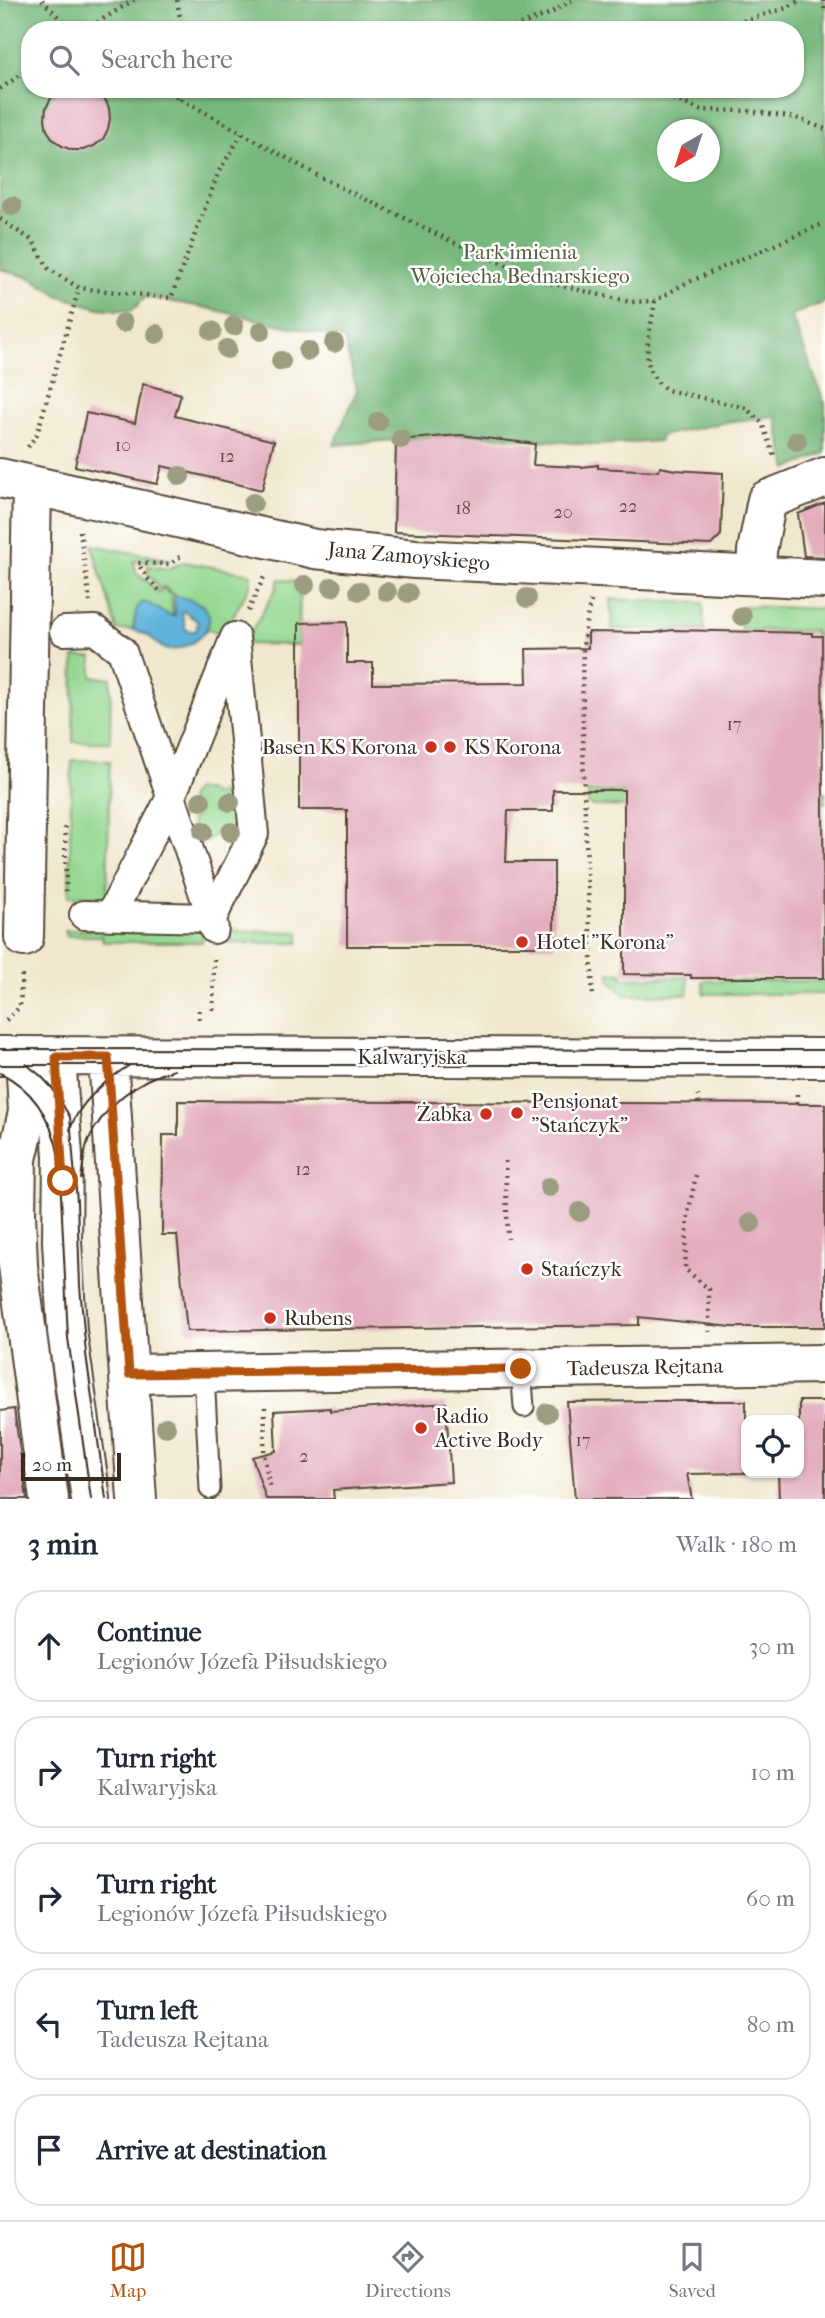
<!DOCTYPE html>
<html lang="en">
<head>
<meta charset="utf-8">
<style>
	body { margin:0; font-family:"IM FELL French Canon",serif; background:#f2f2f3; color:#1f2937 }
	.controls { position:absolute; right:21px; bottom:21px; display:grid; overflow:hidden; border-radius:14px; box-shadow:0 2px 5px #0004 }
	.controls button { width:63px; height:63px; display:grid; place-items:center; padding:0; border:0; border-bottom:2px solid #e0e1e3; background:#fff; color:#1f2937; font:35px sans-serif }
	.compass { position:absolute; left:657px; top:119px; width:63px; height:63px; border-radius:50%; background:#fff; box-shadow:0 2px 5px #0004; rotate:219deg }
	.scale { position:absolute; left:21px; bottom:18px; width:100px; box-sizing:border-box; padding-left:7px; border:4px solid #3b2a1e; border-top:0; font-size:19px; line-height:24px; white-space:nowrap; color:#3b2a1e; -webkit-text-stroke:5px #fff; paint-order:stroke }
	.stop { position:absolute; width:21px; height:21px; margin:-16px; border:5px solid #b45309; border-radius:50%; background:#fff }
	.stop.end { background:#b45309; border-color:#fff; box-shadow:0 2px 7px #0008 }
	.list { margin:0; padding:0; list-style:none }
	h2 { display:flex; justify-content:space-between; align-items:center; height:91px; margin:0; padding:0 28px; font-size:30px }
	h2 small { font-size:23px; font-weight:400; color:#747a83 }
	.list li { display:grid; grid-template-columns:46px 1fr auto; gap:21px; align-items:center; box-sizing:border-box; height:112px; margin:0 14px 14px; padding:0 14px; border:2px solid #e0e1e3; border-radius:28px }
	.list b { display:block; font-size:26px; white-space:nowrap }
	.list p { margin:0; font-size:23px; white-space:nowrap; color:#747a83 }
	.list em { font-size:23px; font-style:normal; color:#747a83 }
	.icon { flex:none; width:38px; height:38px; fill:none; stroke:currentColor; stroke-width:2; stroke-linecap:round; stroke-linejoin:round }
	.map { position:relative; flex:none; width:825px; height:1499px; overflow:hidden }
	.search { position:absolute; background:#fff; box-shadow:0 2px 5px #0004; left:21px; right:21px; top:21px; height:77px; display:flex; align-items:center; gap:18px; box-sizing:border-box; padding:0 24px; border-radius:28px; color:#747a83; font-size:26px }
	.sheet { height:721px; background:#fff }
	nav { display:flex; justify-content:space-around; align-items:center; box-sizing:border-box; height:98px; border-top:2px solid #e0e1e3; background:#fff; font-size:19px; color:#747a83 }
	nav a { display:grid; justify-items:center; gap:4px }
	nav .on { color:#b45309 }
	.map>svg:first-child { display:block }
</style>
</head>
<body>
<div class="map">
<svg width="825" height="1499" viewBox="0 0 825 1499">
	<rect width="100%" height="100%" fill="#fff"/>
	<filter id="ink" filterUnits="userSpaceOnUse"><feTurbulence type="fractalNoise" baseFrequency=".0143" numOctaves="2"/><feDisplacementMap in="SourceGraphic" scale="14" xChannelSelector="R" yChannelSelector="G"/><feConvolveMatrix kernelMatrix="1 2 1 2 8 2 1 2 1" color-interpolation-filters="sRGB"/></filter>
	<filter id="wash" filterUnits="userSpaceOnUse"><feTurbulence type="fractalNoise" baseFrequency=".00686" numOctaves="4" result="noise"/><feDisplacementMap in="SourceGraphic" scale="28" xChannelSelector="R" yChannelSelector="G"/><feGaussianBlur stdDeviation="1.57" result="paint"/><feColorMatrix in="noise" values="0 0 0 0 0 0 0 0 0 0 0 0 0 0 0 0 0 1.4 0 .05"/><feComposite in="paint" operator="in"/></filter>
	<g filter="url(#wash)">
		<rect width="100%" height="100%" fill="#f0e8ce"/>
		<path fill="#94d891" stroke="#688158" stroke-width="2" d="M92 545 171 560 156 562 134 561 136 572 144 580 145 579 159 593 163 588 171 596 173 616C160 614 154 606 140 604L136 612 133 630H117Z
			M184 562 251 574 250 585 223 635 206 629 209 619C204 598 187 604 172 594 169 592 167 589 164 586L160 589 147 573 148 566 168 569Z
			M279 579 300 582 299 645 244 644 276 589Z
			M611 599 703 603 704 630 612 629Z
			M743 606 825 609V635H814V631L741 630V609Z
			M74 657H92V677L111 678 110 742H73Z
			M72 760 110 761 107 897 69 896Z
			M233 788 238 791 239 810 236 813V818L242 825 238 840C230 843 224 843 219 836L214 835 208 841 197 843 191 820 195 817V812L189 806 190 796 195 790H206L213 795Z
			M588 792H825V803L717 808 591 806 588 803Z
			M65 930H203L202 942H103L102 936H67Z
			M228 931 299 932V943H227Z
			M610 973H622L623 978 688 977V994L625 995 610 980Z
			M703 981H825V994H704Z"/>
		<path fill="#77b87b" stroke="#59714c" stroke-width="2" fill-rule="evenodd" d="M0 0H825V302L791 315 825 404V453L787 469 775 416 726 422 660 436V441L597 445 469 434 334 445 357 390 344 339 202 307 146 297 131 311 99 308 60 296 31 278 0 269ZM30 30H795V89H30ZM668 130H710V172H668Z"/>
		<path fill="#5fb3db" stroke="#4d6e7c" stroke-width="2" fill-rule="evenodd" d="M174 595C183 598 197 600 204 607 223 627 185 654 166 649 158 647 155 640 148 636 144 633 138 632 133 630L137 608 142 602C155 603 161 615 175 616ZM184 611 198 622 196 631H188L185 628 182 613Z"/>
		<g id="blocks">
			<path fill="#e3adbe" d="M60 89H96L105 99 109 108 110 119 108 129 103 139 94 146 83 150H72L62 146 53 139 47 130 45 119 46 108 51 98Z
				M143 384 181 394 175 416 274 441 262 490 162 466 157 484 75 466 86 413 135 423Z
				M460 435 535 444 533 465 582 467 598 465V468L659 471 660 467 675 470 723 473 721 535 711 545 394 532 396 440Z
				M825 503V557L804 556 798 514Z
				M347 622V663H373V684L527 683 526 649 588 648V632L653 633 672 630 812 633V636H822L824 978H691V975L624 974V790H553V811H508L506 862H554V946H347V810H299V623Z
				M178 1101 825 1104V1327H732L639 1317V1325L187 1331 177 1235H162L163 1135H178Z
				M656 1401H746V1473L687 1474 692 1499H575L567 1402Z
				M799 1401H825V1499H779L778 1473H799Z
				M446 1403 451 1482 333 1490 334 1499H266L252 1457 276 1451 274 1411 330 1408V1411Z
				M14 1409 27 1499H0V1411Z"/>
		</g>
	</g>
	<g filter="url(#ink)">
		<use href="#blocks" fill-opacity="0" stroke="#564638" stroke-width="2"/>
		<g fill="none" stroke-linecap="round" stroke-linejoin="round">
			<g stroke="#564638" stroke-width="23">
				<path id="service" d="M521 1369 524 1407
					M204 1373 210 1489"/>
			</g>
			<g stroke="#564638" stroke-width="32">
				<path id="pedestrian" d="M64 631 95 630 122 651 212 918 214 929
					M84 915 212 918 254 834 235 637 171 797 110 916"/>
			</g>
			<g stroke="#564638" stroke-width="42">
				<path id="minor" d="M0 478 315 549 415 559 825 579
					M756 576 757 551 767 500 825 477
					M24 937 32 486
					M25 1056 28 1112 17 1159 16 1214 18 1266 49 1499
					M129 1374 825 1364"/>
			</g>
			<g stroke="#564638" stroke-width="42">
				<path id="tertiary" d="M0 1056 825 1058
					M56 1057 63 1156 62 1241 67 1331 91 1499
					M108 1057 137 1499"/>
			</g>
			<path stroke="#564638" stroke-width="4.5" stroke-dasharray="2 5" stroke-linecap="butt" d="M42 0 71 30
				M177 0 182 30
				M824 0 825 14
				M85 30 134 0
				M507 30 551 13 572 0
				M695 30 740 22 786 8 801 0
				M0 89 30 68
				M163 89 324 179 459 245 546 282 630 302 655 301 682 285 825 223
				M664 89 670 97 700 110 748 111 796 118 825 129
				M98 91 100 89
				M180 100 183 89
				M0 219 33 241 49 269 79 288 171 298 219 171 242 134
				M655 301C651 333 635 369 667 390L746 408 762 423 775 459
				M28 447 37 434 79 288
				M80 531 90 602
				M159 590 145 576 138 563 171 564 182 555
				M591 601C579 642 583 687 583 729 584 818 589 908 593 997
				M248 611 265 575
				M65 827 66 891
				M199 1010V1023
				M213 1010 214 957
				M6 1020 20 1007 22 972
				M797 1094V1104
				M508 1103V1096
				M698 1103V1095
				M505 1161 508 1239
				M696 1175 688 1214 685 1269 709 1289V1332
				M265 1407 264 1454 270 1490"/>
			<use href="#service" stroke="#fff" stroke-width="19"/>
			<use href="#pedestrian" stroke="#fff" stroke-width="28"/>
			<use href="#minor" stroke="#fff" stroke-width="38"/>
			<use href="#tertiary" stroke="#fff" stroke-width="38"/>
			<path stroke="#3b2a1e" stroke-width="2" d="M0 1049 825 1050
				M26 1064 41 1076 53 1089 70 1117 77 1202 80 1286 86 1354 106 1499
				M0 1065H825
				M0 1073C34 1089 51 1119 59 1155L68 1338 91 1499
				M70 1130C78 1103 107 1079 130 1065
				M81 1179C83 1167 84 1152 88 1141 104 1106 137 1079 174 1070"/>
		</g>
		<g fill="#9b9c80">
			<circle cx="12" cy="206" r="10"/>
			<circle cx="123" cy="323" r="10"/>
			<circle cx="234" cy="326" r="10"/>
			<circle cx="212" cy="331" r="10"/>
			<circle cx="261" cy="331" r="10"/>
			<circle cx="156" cy="334" r="10"/>
			<circle cx="334" cy="343" r="10"/>
			<circle cx="227" cy="349" r="10"/>
			<circle cx="308" cy="351" r="10"/>
			<circle cx="281" cy="361" r="10"/>
			<circle cx="378" cy="422" r="10"/>
			<circle cx="401" cy="439" r="10"/>
			<circle cx="797" cy="441" r="10"/>
			<circle cx="180" cy="476" r="10"/>
			<circle cx="253" cy="503" r="10"/>
			<circle cx="305" cy="585" r="10"/>
			<circle cx="332" cy="587" r="10"/>
			<circle cx="359" cy="591" r="10"/>
			<circle cx="387" cy="592" r="10"/>
			<circle cx="408" cy="593" r="10"/>
			<circle cx="527" cy="598" r="10"/>
			<circle cx="742" cy="616" r="10"/>
			<circle cx="201" cy="801" r="10"/>
			<circle cx="230" cy="802" r="10"/>
			<circle cx="203" cy="831" r="10"/>
			<circle cx="231" cy="832" r="10"/>
			<circle cx="549" cy="1187" r="10"/>
			<circle cx="580" cy="1212" r="10"/>
			<circle cx="751" cy="1223" r="10"/>
			<circle cx="547" cy="1413" r="10"/>
			<circle cx="166" cy="1427" r="10"/>
		</g>
	</g>
	<g fill="none" stroke-linecap="round" stroke-linejoin="round" filter="url(#ink)">
		<path stroke="#b45309" stroke-width="9" d="M63 1181 56 1057H108L129 1374 521 1369"/>
	</g>
	<g fill="#c8321e" stroke="#fff" stroke-width="2.5">
		<circle cx="431" cy="747" r="7"/>
		<circle cx="450" cy="747" r="7"/>
		<circle cx="522" cy="942" r="7"/>
		<circle cx="517" cy="1113" r="7"/>
		<circle cx="486" cy="1114" r="7"/>
		<circle cx="527" cy="1269" r="7"/>
		<circle cx="270" cy="1318" r="7"/>
		<circle cx="421" cy="1428" r="7"/>
	</g>
	<g text-anchor="middle" dominant-baseline="central" stroke-width="5" stroke-linejoin="round" paint-order="stroke">
		<g font-size="18" fill="#654b46">
			<text x="123" y="445">10</text>
			<text x="227" y="456">12</text>
			<text x="628" y="506">22</text>
			<text x="463" y="508">18</text>
			<text x="563" y="512">20</text>
			<text x="734" y="724">17</text>
			<text x="303" y="1169">12</text>
			<text x="583" y="1440">17</text>
			<text x="304" y="1456">2</text>
		</g>
		<g font-size="21" fill="#565e40" stroke="#fff">
			<text x="520" y="252">Park imienia<tspan x="520" dy="24">Wojciecha Bednarskiego</tspan></text>
		</g>
		<g font-size="21" fill="#3b2a1e" stroke="#fff">
			<text transform="translate(409 556) rotate(5)">Jana Zamoyskiego</text>
			<text x="412" y="1057">Kalwaryjska</text>
			<text transform="translate(645 1367) rotate(-1)">Tadeusza Rejtana</text>
		</g>
		<g font-size="21" fill="#3b2a1e" stroke="#fff" text-anchor="start">
			<text x="417" y="747" text-anchor="end">Basen KS Korona</text>
			<text x="464" y="747">KS Korona</text>
			<text x="536" y="942">Hotel "Korona"</text>
			<text x="531" y="1101">Pensjonat<tspan x="531" dy="24">"Stańczyk"</tspan></text>
			<text x="472" y="1114" text-anchor="end">Żabka</text>
			<text x="541" y="1269">Stańczyk</text>
			<text x="284" y="1318">Rubens</text>
			<text x="435" y="1416">Radio<tspan x="435" dy="24">Active Body</tspan></text>
		</g>
	</g>
</svg>
<div class="controls">
<button><svg class="icon" aria-label="locate" viewBox="0 0 24 24"><circle cx="12" cy="12" r="6"/><path d="M12 2v4M12 18v4M2 12h4M18 12h4"/></svg></button>
</div>
<svg class="compass" viewBox="-18 -18 36 36"><path d="M0-13l5 13h-10z" fill="#e53935"/><path d="M0 13l5-13h-10z" fill="#747a83"/></svg>
<div class="scale">20 m</div>
<div class="stop" style="left:63px;top:1181px"></div>
<div class="stop end" style="left:521px;top:1369px"></div>
<div class="search"><svg class="icon" aria-label="search" viewBox="0 0 24 24"><circle cx="10" cy="10" r="6"/><path d="M15 15l6 6"/></svg>Search here</div>
</div>
<section class="sheet">
<h2>3 min<small>Walk · 180 m</small></h2>
<ul class="list">
<li><svg class="icon" aria-label="ahead" viewBox="0 0 24 24"><path d="M12 20V5M6 11l6-6 6 6"/></svg><div><b>Continue</b><p>Legionów Józefa Piłsudskiego</p></div><em>30 m</em></li>
<li><svg class="icon" aria-label="right" viewBox="0 0 24 24"><path d="M7 20v-9h11M14 6l5 5-5 5"/></svg><div><b>Turn right</b><p>Kalwaryjska</p></div><em>10 m</em></li>
<li><svg class="icon" aria-label="right" viewBox="0 0 24 24"><path d="M7 20v-9h11M14 6l5 5-5 5"/></svg><div><b>Turn right</b><p>Legionów Józefa Piłsudskiego</p></div><em>60 m</em></li>
<li><svg class="icon" aria-label="left" viewBox="0 0 24 24"><path d="M17 20v-9H6M10 6l-5 5 5 5"/></svg><div><b>Turn left</b><p>Tadeusza Rejtana</p></div><em>80 m</em></li>
<li><svg class="icon" aria-label="arrive" viewBox="0 0 24 24"><path d="M6 21V4h12l-3 4 3 4H6"/></svg><div><b>Arrive at destination</b></div></li>
</ul>
</section>
<nav>
<a class="on"><svg class="icon" aria-label="map" viewBox="0 0 24 24"><path d="M3 6l6-2 6 2 6-2v14l-6 2-6-2-6 2zM9 4v14M15 6v14"/></svg>Map</a>
<a><svg class="icon" aria-label="directions" viewBox="0 0 24 24"><path d="M12 3l9 9-9 9-9-9zM9 14v-3h6M13 9l2 2-2 2"/></svg>Directions</a>
<a><svg class="icon" aria-label="saved" viewBox="0 0 24 24"><path d="M7 4h10v16l-5-4-5 4z"/></svg>Saved</a>
</nav>
</body>
</html>
